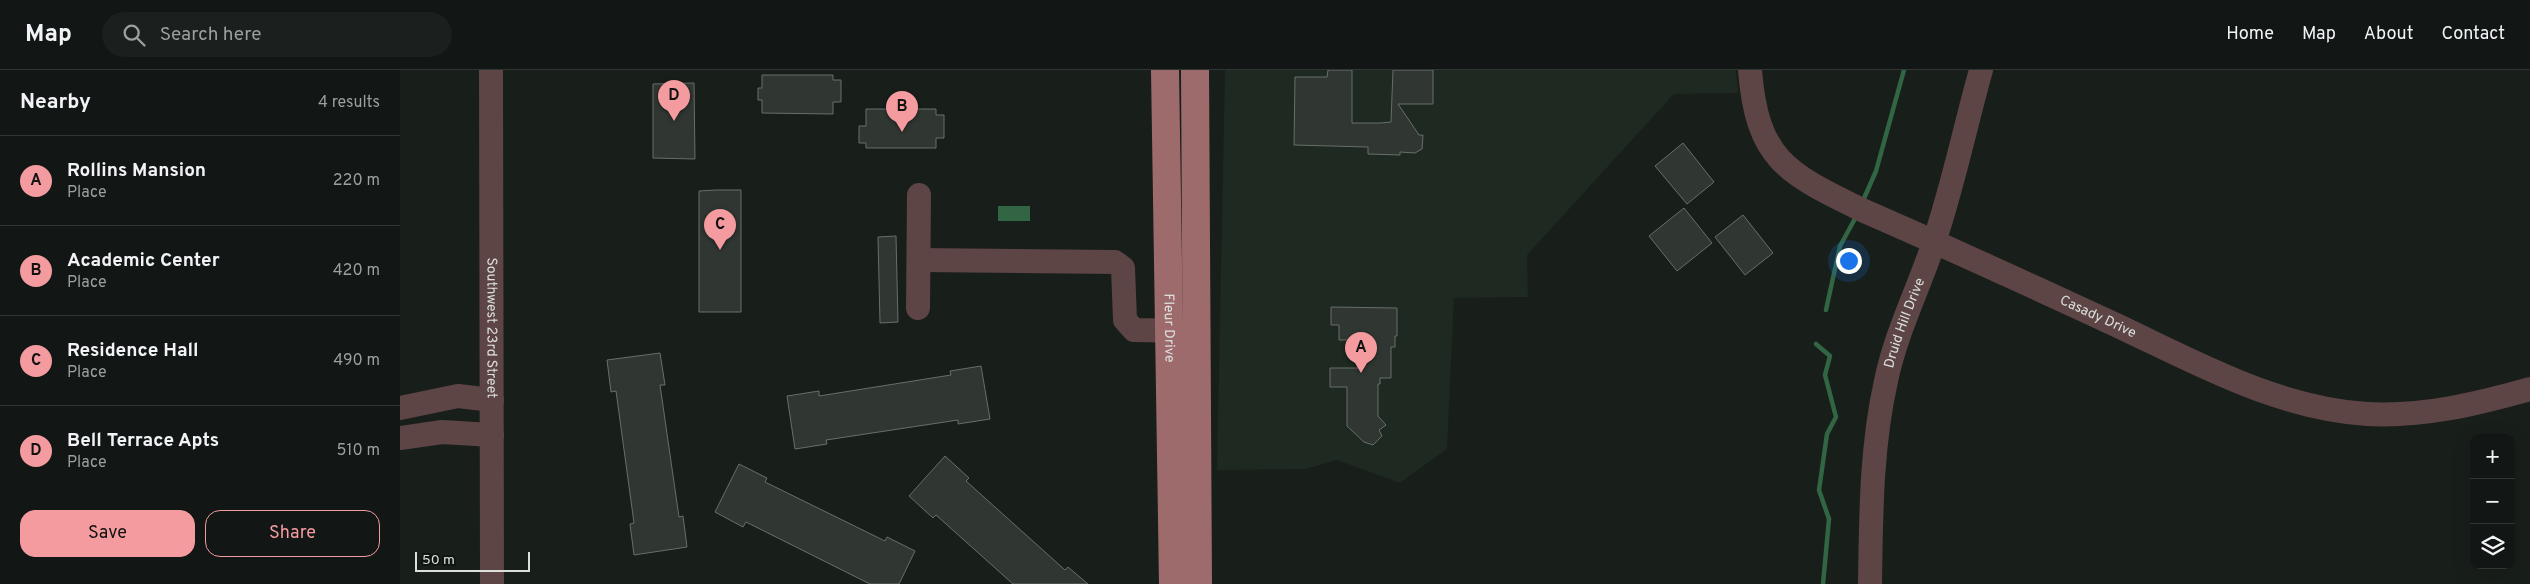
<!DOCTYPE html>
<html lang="en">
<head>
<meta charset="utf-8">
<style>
	body { margin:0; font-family:Overpass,sans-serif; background:#1b1f1d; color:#f1f3f6 }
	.controls { position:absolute; right:15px; bottom:15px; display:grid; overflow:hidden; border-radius:10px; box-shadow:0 5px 20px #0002 }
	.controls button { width:45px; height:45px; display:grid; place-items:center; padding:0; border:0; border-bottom:1px solid #313534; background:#121614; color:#f1f3f6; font:25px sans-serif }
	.scale { position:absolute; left:15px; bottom:12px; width:115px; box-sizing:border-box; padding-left:5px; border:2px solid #dce0dd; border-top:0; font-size:14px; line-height:18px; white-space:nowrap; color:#dce0dd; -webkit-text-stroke:4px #0f1511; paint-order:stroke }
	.you { position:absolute; left:1448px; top:190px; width:18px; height:18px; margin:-12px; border:4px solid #fff; border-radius:50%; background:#1a73e8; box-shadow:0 0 0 8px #1a73e833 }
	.badge { display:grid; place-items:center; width:32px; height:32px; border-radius:50%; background:#f49b9f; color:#111; font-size:16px; font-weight:700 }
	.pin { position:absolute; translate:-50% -41px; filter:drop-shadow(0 1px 2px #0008) }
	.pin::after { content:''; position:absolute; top:26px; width:18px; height:15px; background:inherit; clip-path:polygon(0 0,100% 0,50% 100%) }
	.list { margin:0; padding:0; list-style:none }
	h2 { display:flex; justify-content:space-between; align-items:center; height:65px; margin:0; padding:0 20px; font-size:21px }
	h2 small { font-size:16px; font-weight:400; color:#9c9fa0 }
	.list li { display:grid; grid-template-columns:32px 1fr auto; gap:15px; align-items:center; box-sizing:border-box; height:90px; padding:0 20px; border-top:1px solid #313534 }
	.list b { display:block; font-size:19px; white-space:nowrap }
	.list p { margin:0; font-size:16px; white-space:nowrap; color:#9c9fa0 }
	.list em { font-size:16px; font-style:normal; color:#9c9fa0 }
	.actions { display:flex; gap:10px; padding:15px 20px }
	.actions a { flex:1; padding:11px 0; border:1px solid #f49b9f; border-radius:15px; text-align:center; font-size:18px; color:#f49b9f }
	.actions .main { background:#f49b9f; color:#111 }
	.icon { flex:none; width:28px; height:28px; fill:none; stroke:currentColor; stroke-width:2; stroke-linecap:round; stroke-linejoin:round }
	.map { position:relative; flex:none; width:2130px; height:514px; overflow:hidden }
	header { display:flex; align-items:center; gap:30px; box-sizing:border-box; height:70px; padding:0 25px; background:#121614; border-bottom:1px solid #313534 }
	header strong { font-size:24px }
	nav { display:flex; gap:28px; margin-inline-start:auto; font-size:18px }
	.search { width:350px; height:45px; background:#1b1f1d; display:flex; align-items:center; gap:12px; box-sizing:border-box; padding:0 18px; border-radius:28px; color:#9c9fa0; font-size:19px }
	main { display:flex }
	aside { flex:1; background:#121614 }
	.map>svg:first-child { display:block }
</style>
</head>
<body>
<header>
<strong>Map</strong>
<div class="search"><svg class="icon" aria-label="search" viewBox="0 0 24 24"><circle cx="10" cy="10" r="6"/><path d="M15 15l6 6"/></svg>Search here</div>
<nav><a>Home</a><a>Map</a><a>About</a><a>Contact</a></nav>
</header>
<main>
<aside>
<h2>Nearby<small>4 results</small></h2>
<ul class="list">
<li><span class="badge">A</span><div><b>Rollins Mansion</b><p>Place</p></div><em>220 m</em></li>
<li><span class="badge">B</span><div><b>Academic Center</b><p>Place</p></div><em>420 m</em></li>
<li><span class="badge">C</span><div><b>Residence Hall</b><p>Place</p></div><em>490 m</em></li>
<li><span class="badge">D</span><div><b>Bell Terrace Apts</b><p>Place</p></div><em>510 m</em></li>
</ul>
<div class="actions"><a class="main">Save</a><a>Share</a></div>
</aside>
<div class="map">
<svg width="2130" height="514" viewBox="0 0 2130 514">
	<rect width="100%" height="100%" fill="#181e1a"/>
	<path fill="#1d2921" d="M825 0H1336L1338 23 1274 24 1127 185 1128 227 1054 228 1047 379 1000 413 937 390 906 399 817 400Z"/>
	<path fill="#326543" d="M598 136H630V151H598Z"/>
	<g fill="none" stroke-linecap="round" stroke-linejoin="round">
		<path stroke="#326543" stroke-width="4.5" d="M1462 133 1476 101 1504 0
			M1426 240 1440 176 1457 145
			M1416 274 1430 286 1425 305 1436 347 1427 364 1419 420 1429 449 1423 514"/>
	</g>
	<path fill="#303732" stroke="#686f6a" d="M928 0H952V53H980L991 52 993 0H1033V34H998L1019 65H1023L1022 79 1015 83 1000 82V85L968 84V77L894 75 895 7H927Z
		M362 5H433V10H441V32H433V44L362 43V30H358V18H362Z
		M294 13 295 89 253 88V14Z
		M466 39H536V45H544V68H536V78H466V73H459V56H466Z
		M1283 73 1314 112 1287 134 1255 96Z
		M316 120H341V242H299V121Z
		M1284 138 1312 173 1277 201 1249 166Z
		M1343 145 1373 183 1345 205 1315 167Z
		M496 166 498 252 480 253 478 167Z
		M931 237 997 238V266H995V277H991V308H980V314H978V346L986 355 979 360 982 366 973 375 964 372 947 356V317H930V298H960V270H939V255H931Z
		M260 283 265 315H260L279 447 283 446 287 477 234 485 230 454 234 453 216 321 211 322 207 290Z
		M581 296 590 349 558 354V350L426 370 427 374 395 379 387 326 419 321V326L551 305 550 301Z
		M545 386 569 408 566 411 665 500 668 497 688 514H613L536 445 533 448 509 426Z
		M339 394 367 408 365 412 485 471 487 467 515 481 499 514H470L346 452 343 457 315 442Z"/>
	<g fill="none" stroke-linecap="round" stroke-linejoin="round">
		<g stroke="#5d4445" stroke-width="24">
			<path id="s1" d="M91 0 92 514"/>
			<path id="s2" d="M1350 0C1357 90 1387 103 1462 140 1547 177 1632 216 1716 255 1797 293 1876 338 1967 344 2024 347 2076 334 2130 319"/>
			<path d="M519 190 715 192 723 198 725 250 734 260 787 261"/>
			<path d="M518 238 519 125"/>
			<path d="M0 338 58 326 92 330"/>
			<path d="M0 368 42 362 92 365"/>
			<path id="s3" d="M1470 514C1471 446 1471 378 1486 311 1496 262 1519 218 1534 172 1553 116 1565 57 1581 0"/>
		</g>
		<g stroke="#9e6b6d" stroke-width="28">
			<path id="s4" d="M765 0 773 514"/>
			<path d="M795 0 798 514"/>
		</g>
	</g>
	<g text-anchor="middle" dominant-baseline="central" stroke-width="4.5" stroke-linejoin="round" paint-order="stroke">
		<g font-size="14" fill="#dce0dd" stroke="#0f1511">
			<text stroke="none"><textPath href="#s2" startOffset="452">Casady Drive</textPath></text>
			<text stroke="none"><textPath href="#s3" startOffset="265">Druid Hill Drive</textPath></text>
			<text stroke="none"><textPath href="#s1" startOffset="258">Southwest 23rd Street</textPath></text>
			<text stroke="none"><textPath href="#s4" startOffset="258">Fleur Drive</textPath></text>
		</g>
	</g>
</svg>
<div class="controls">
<button>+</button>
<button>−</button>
<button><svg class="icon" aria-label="layers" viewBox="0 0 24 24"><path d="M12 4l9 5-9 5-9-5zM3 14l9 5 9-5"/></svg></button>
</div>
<div class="scale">50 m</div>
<div class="you"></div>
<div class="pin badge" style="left:961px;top:303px">A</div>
<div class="pin badge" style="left:502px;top:62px">B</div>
<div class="pin badge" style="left:320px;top:180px">C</div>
<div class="pin badge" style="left:274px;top:51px">D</div>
</div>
</main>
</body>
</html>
